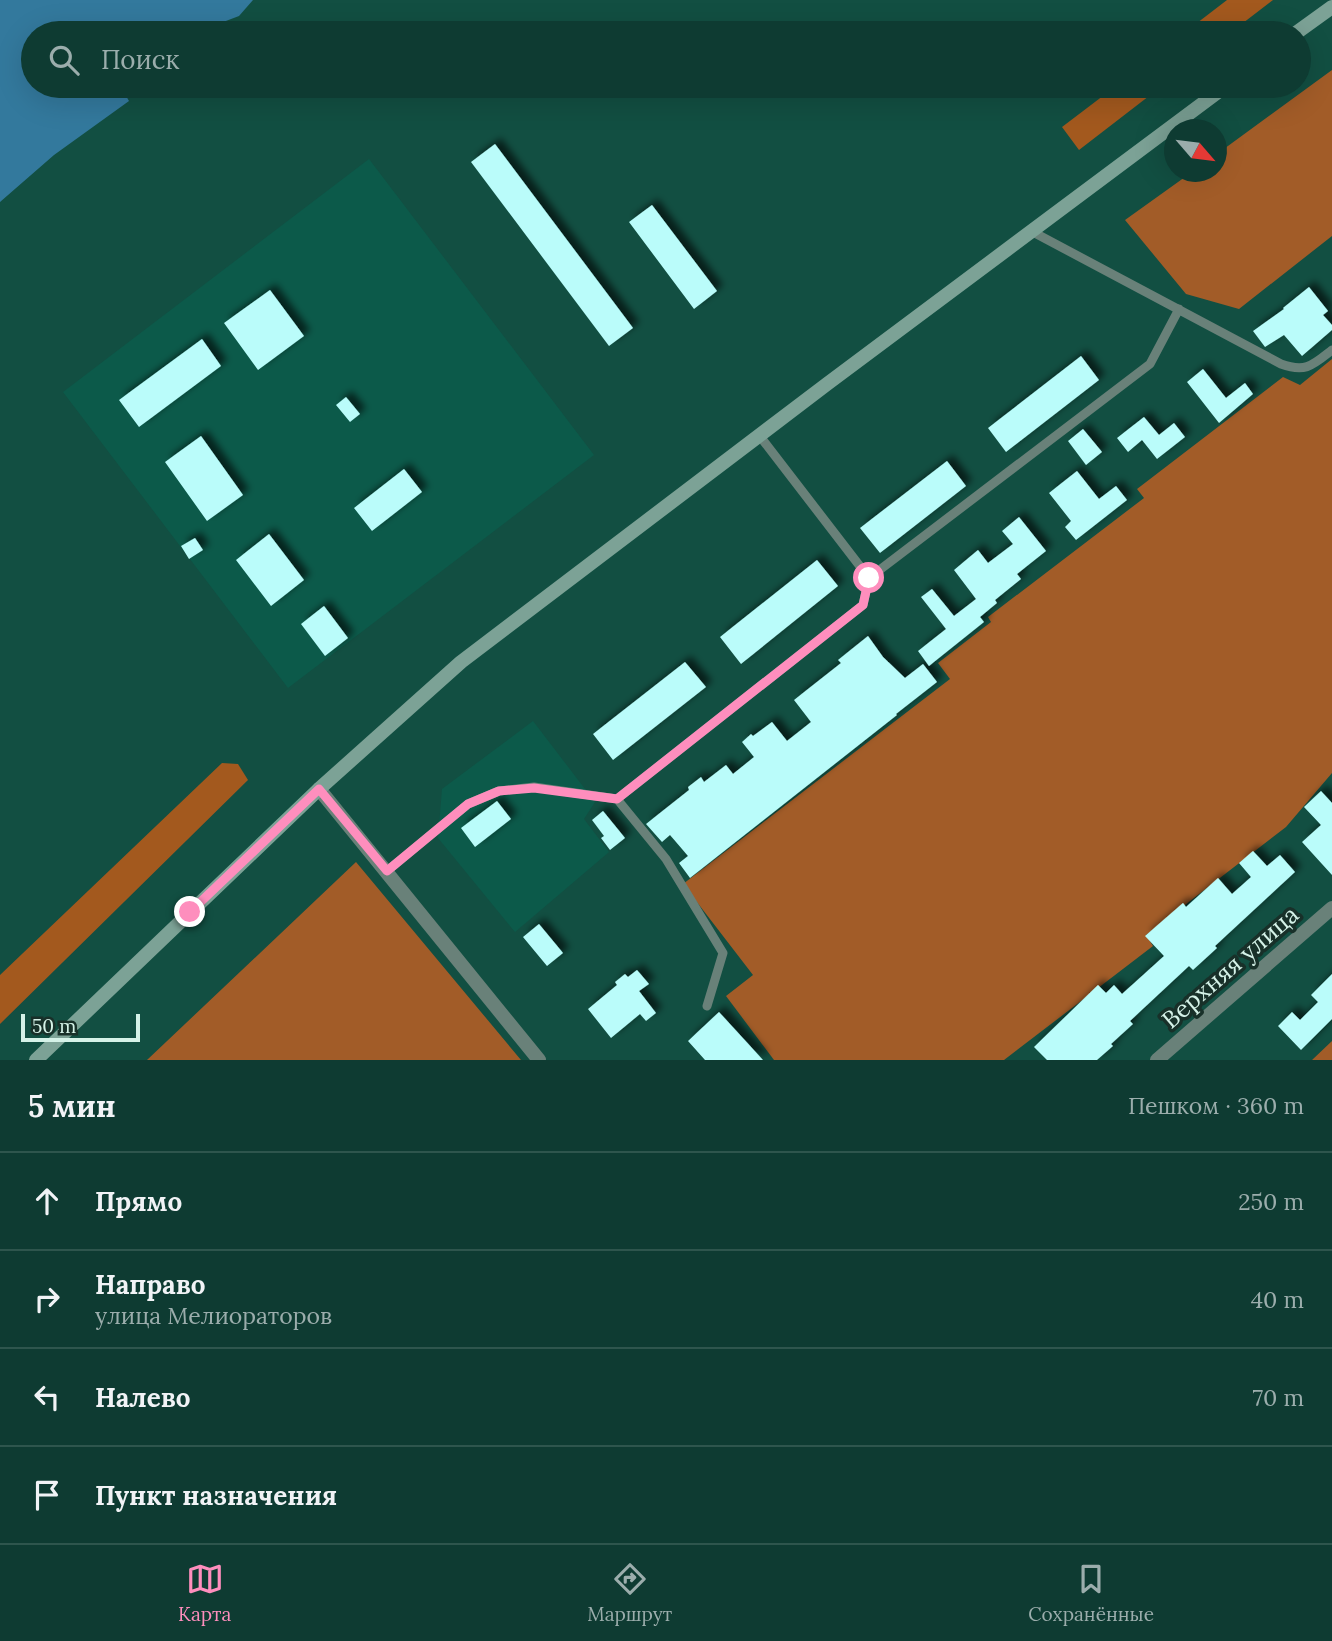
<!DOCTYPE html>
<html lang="ru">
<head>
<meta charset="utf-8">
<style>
	body { margin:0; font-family:Lora,serif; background:#1c463e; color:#f1f3f6 }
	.compass { position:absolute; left:1164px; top:119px; width:63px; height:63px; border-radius:50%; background:#0e3b32; box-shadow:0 7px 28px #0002; rotate:118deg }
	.scale { position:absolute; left:21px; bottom:18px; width:119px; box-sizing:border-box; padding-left:7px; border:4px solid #d5f2e8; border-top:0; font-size:19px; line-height:24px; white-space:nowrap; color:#d5f2e8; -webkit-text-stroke:5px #183029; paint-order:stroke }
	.stop { position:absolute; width:21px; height:21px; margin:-16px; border:5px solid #fe8ebd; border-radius:50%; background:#fff }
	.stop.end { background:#fe8ebd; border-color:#fff; box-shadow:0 2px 7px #0008 }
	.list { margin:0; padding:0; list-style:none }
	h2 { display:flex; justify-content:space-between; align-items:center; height:91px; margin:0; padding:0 28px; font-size:30px }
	h2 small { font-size:23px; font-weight:400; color:#9badac }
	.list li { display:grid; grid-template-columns:46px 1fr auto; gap:21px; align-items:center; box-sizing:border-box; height:98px; padding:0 28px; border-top:2px solid #2e554d }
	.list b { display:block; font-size:26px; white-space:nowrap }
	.list p { margin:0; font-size:23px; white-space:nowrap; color:#9badac }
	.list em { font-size:23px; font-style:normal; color:#9badac }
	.icon { flex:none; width:38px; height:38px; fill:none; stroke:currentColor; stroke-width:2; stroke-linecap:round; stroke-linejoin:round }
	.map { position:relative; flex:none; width:1332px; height:1060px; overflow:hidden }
	.search { position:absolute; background:#0e3b32; box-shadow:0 7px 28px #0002; left:21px; right:21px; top:21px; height:77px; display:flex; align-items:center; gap:18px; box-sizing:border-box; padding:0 24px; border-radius:38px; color:#9badac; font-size:26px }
	.sheet { height:483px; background:#0e3b32 }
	nav { display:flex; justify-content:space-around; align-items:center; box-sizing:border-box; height:98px; border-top:2px solid #2e554d; background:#0e3b32; font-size:19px; color:#9badac }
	nav a { display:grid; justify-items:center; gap:4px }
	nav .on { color:#fe8ebd }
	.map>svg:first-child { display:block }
</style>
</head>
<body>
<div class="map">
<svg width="1332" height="1060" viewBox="0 0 1332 1060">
	<defs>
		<filter id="shadow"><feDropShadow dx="6" dy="-6" stdDeviation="3.5" flood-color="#0009"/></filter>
	</defs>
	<rect width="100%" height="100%" fill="#124f42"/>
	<path fill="#0c5a4a" d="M369 159 594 455 288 688 63 392Z
		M533 721 595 802 584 819 609 852 515 932 438 838 442 789Z"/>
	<path fill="#a25c28" d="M1332 70V236L1239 309 1186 294 1125 220 1192 172H1216L1217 154Z
		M1332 359V773L1286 827 1146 935 1153 946 1004 1060H774L726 996 753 975 683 884 950 679 938 663 991 622 988 617 1144 498 1137 489 1283 377 1300 385Z
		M356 862 521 1060H147Z
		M1332 1041V1060H1312Z"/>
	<path fill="#a3591e" d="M1227 0H1273L1230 33H1184Z
		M1116 86H1162L1079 150 1062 127Z
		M222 763 238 764 248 780 0 1024V975Z"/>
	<path fill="#33799d" d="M0 0H253L239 16 218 24 205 33H33V86H131L125 94 129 101 54 155 0 202Z"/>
	<path fill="#bafcfa" filter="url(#shadow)" d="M495 144 633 328 609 346 471 162Z
		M652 205 717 291 694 309 629 222Z
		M1309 287 1328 311 1323 315 1332 325V330L1302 356 1284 335 1265 347 1253 331 1284 309 1283 308Z
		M270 290 304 336 258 370 224 323Z
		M202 339 221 366 139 427 119 400Z
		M1081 356 1099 380 1006 452 988 428Z
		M1203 369 1226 398 1245 383 1253 394 1219 423 1187 382Z
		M346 397 360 414 350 422 336 405Z
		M1144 417 1159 435 1174 423 1185 437 1157 459 1142 440 1128 452 1117 438Z
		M1083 429 1102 452 1086 465 1068 441Z
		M201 436 243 495 207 521 165 462Z
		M947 461 966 486 880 553 860 528Z
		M404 469 422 492 372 531 354 508Z
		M1077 471 1099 499 1116 486 1127 500 1076 540 1065 527 1071 521 1049 493Z
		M1019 517 1046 551 1017 574 1021 579 995 600 997 603 980 617 984 622 929 666 918 651 946 629 921 597 932 589 954 616 976 599 954 570 978 550 988 563 1013 544 1002 531Z
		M269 534 304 580 271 606 236 560Z
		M195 538 203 550 189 559 181 546Z
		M817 560 838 586 741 664 720 637Z
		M324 606 348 638 325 656 301 624Z
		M868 636 883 657 905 678 923 664 937 682 896 714 897 715 690 878 679 863 688 856 670 835 662 842 646 824 689 790 688 787 701 777 704 782 726 765 733 774 754 757 742 742 751 734 753 736 772 722 787 741 811 722 794 700 841 663 838 660Z
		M685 662 706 687 613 760 593 734Z
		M1321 791 1332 803V875L1302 842 1321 825 1304 807Z
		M497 801 511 819 475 847 461 828Z
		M603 811 625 838 610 850 601 838 604 836 592 820Z
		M1253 851 1267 866 1280 855 1295 872 1215 946 1217 948 1193 970 1189 966 1130 1021 1133 1024 1111 1044 1113 1046 1097 1060H1047L1034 1047 1098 985 1106 993 1114 985 1122 994 1164 956 1145 936 1183 903 1186 907 1218 878 1232 894 1251 877 1239 863Z
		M539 924 563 953 547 966 523 937Z
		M637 970 649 984 639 991 656 1013 646 1021 640 1014 611 1038 588 1009 617 985 615 982 625 974 628 977Z
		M1332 974V1019L1301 1050 1278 1026 1292 1012 1300 1020 1318 1002 1311 995Z
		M719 1012 763 1060H705L688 1041Z"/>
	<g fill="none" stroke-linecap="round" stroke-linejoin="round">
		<path stroke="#698179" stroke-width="9" d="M1031 231 1281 364C1306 373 1313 365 1332 350
			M759 435 869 578
			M617 799 666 859 723 953 707 1006
			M387 871 468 804 499 791 534 787 617 799 863 605 869 578 1150 364 1179 309"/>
		<path stroke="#698179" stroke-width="14" d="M319 789 539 1060
			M1157 1060 1332 908"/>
		<path stroke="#7ca296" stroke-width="14" d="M1296 33 1332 7
			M36 1060 319 789 461 662 827 384 1226 86"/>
	</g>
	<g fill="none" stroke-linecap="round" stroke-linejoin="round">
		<path stroke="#fe8ebd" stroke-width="9" d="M190 912 319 789 387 871 468 804 499 791 534 788 617 799 863 605 869 578"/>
	</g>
	<g text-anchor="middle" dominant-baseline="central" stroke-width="7" stroke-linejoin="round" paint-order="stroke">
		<g font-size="24" fill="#d5f2e8" stroke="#183029">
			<text transform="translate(1230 967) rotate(-41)">Верхняя улица</text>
		</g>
	</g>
</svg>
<svg class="compass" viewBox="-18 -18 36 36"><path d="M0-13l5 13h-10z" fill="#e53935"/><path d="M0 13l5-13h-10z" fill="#9badac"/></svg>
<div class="scale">50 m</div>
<div class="stop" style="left:869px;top:578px"></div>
<div class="stop end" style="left:190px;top:912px"></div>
<div class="search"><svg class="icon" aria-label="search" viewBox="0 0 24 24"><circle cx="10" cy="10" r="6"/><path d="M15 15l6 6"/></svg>Поиск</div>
</div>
<section class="sheet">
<h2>5 мин<small>Пешком · 360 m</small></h2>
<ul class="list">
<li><svg class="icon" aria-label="ahead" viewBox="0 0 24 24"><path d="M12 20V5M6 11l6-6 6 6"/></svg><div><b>Прямо</b></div><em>250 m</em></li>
<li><svg class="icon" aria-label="right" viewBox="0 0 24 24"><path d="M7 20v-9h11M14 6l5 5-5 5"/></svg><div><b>Направо</b><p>улица Мелиораторов</p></div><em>40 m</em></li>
<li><svg class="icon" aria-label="left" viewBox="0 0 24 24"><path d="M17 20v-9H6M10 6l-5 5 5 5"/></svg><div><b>Налево</b></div><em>70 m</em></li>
<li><svg class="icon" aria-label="arrive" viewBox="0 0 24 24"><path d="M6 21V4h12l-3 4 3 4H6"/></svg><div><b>Пункт назначения</b></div></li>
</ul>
</section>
<nav>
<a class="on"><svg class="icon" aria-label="map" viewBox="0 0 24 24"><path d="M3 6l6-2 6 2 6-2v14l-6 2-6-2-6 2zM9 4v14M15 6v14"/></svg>Карта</a>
<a><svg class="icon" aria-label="directions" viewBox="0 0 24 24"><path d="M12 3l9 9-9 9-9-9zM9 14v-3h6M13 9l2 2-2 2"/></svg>Маршрут</a>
<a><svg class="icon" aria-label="saved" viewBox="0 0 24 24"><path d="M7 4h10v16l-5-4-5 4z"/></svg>Сохранённые</a>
</nav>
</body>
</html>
